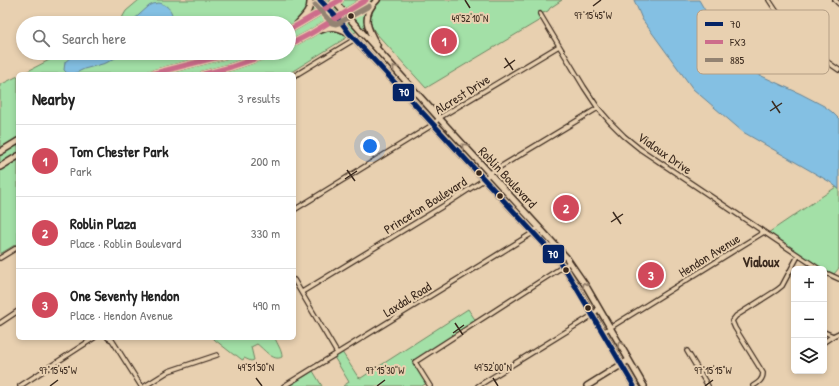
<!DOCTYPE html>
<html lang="en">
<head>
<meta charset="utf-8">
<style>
	body { margin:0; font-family:"Patrick Hand",sans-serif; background:#f6f6f6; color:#222 }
	.controls { position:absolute; right:12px; bottom:12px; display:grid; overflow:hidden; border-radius:6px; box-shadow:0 2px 6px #0003 }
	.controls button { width:36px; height:36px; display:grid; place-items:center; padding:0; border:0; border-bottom:1px solid #e0e0e0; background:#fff; color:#222; font:20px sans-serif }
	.you { position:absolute; left:370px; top:146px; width:14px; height:14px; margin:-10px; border:3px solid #fff; border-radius:50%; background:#1a73e8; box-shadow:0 0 0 6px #1a73e833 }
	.badge { display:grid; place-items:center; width:26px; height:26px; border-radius:50%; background:#d1495b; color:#fff; font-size:13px; font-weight:700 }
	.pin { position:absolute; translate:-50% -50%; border:2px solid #fff; box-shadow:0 1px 4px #0006 }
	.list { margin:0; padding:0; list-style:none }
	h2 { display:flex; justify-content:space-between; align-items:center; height:52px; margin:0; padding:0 16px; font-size:17px }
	h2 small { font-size:13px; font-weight:400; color:#767676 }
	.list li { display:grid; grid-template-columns:26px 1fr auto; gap:12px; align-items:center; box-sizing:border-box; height:72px; padding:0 16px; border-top:1px solid #e0e0e0 }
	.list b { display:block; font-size:15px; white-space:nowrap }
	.list p { margin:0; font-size:13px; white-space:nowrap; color:#767676 }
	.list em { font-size:13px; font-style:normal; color:#767676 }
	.icon { flex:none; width:22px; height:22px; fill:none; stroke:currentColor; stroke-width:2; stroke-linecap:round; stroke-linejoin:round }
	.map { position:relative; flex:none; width:839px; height:386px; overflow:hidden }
	.search { position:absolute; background:#fff; box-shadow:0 2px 6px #0003; left:16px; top:16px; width:280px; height:44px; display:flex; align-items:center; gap:10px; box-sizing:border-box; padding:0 14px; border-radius:22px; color:#767676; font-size:15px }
	.panel { position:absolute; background:#fff; box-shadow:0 2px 6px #0003; left:16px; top:72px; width:280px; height:268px; border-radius:6px }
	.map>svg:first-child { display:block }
</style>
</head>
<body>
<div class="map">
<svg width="839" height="386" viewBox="0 0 839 386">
	<rect width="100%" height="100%" fill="#e8d0b0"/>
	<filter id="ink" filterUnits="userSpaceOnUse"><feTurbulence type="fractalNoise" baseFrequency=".025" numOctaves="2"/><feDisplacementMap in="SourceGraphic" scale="8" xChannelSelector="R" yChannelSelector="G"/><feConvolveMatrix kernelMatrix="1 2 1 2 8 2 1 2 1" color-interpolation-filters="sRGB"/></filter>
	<g filter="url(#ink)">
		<path fill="#a3e0a7" stroke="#6f8562" d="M139 0H562L550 8 548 11 543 13 540 20 426 88 375 32 370 23 288 74H22L63 53H289V23H119L126 11Z
			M18 76V243L0 254V85Z
			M836 187 839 189V268L834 274 824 270V269H822L768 233Z
			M468 309 476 321 413 362 427 383 422 386H343L349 382 334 357 342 352 358 377 361 378Z
			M213 338H275C277 344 282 350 282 357 273 362 264 349 257 344L251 347 254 360 251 361 244 358 243 360 241 359 236 355H234L215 340Z
			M313 371 322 386H289Z"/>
		<path fill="#84c0e3" stroke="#678494" d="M634 0H699L728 50 753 72 801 94 824 106 832 112 839 119V189L830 182 743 132 693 89 642 19Z
			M159 3C169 5 175 14 171 23H130L149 6 153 4Z
			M83 53H124L106 63 84 69 74 74 67 73 64 70 65 62 71 57Z"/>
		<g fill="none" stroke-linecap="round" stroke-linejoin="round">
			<g stroke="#3b2a1e" stroke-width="6">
				<path id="street" d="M769 0C787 29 810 51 839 70
					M835 0 839 4
					M540 14 584 87 598 108 611 123 624 136 640 149 819 269
					M294 76 355 39
					M294 210 434 124 439 118 559 46
					M0 258 18 247
					M824 272 839 279
					M294 280 337 353
					M302 292 448 203 485 179 490 173 598 108
					M0 323 18 311
					M603 332 764 232
					M824 332 833 336 824 342
					M833 336 839 333
					M108 338 112 340 141 386
					M687 351 708 386
					M20 386 94 338
					M145 386 169 371 217 355
					M284 386 531 234 539 227
					M430 386 415 362 570 262
					M478 386 593 315 599 308
					M753 386C758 383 763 380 763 373L735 328 732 321 736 316 777 290 782 286 798 256"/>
			</g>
			<g stroke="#3b2a1e" stroke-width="8">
				<path id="secondary" d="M320 0 341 22 349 33 555 256 567 272 593 315 634 386
					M333 0 439 118 566 257 586 286 644 386
					M377 0C361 15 367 29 377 45
					M297 24C304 17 311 11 310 0
					M289 30 340 0
					M321 30C331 26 337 27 347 32
					M289 45 310 34 366 0
					M151 74 234 53
					M204 74 231 67 272 53
					M0 152 18 141
					M0 167 18 156
					M587 386 629 360"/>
			</g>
			<use href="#street" stroke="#e8d0b0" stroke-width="3.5"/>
			<use href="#secondary" stroke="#e8d0b0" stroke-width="5"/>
			<g stroke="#e8d0b0" stroke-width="8">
				<path id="bus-1" d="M320 0 341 22 349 33 555 256 567 272 634 386"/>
			</g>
			<g stroke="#e8d0b0" stroke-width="8">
				<path id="bus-2" d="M289 30 340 0
					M289 45 310 34 366 0
					M151 74 234 53
					M204 74 231 67 272 53"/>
			</g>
			<g stroke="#e8d0b0" stroke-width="8">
				<path id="bus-3" d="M315 5 332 23 336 24 339 23 369 6"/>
			</g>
			<use href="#bus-1" stroke="#052465" stroke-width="5"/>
			<use href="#bus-2" stroke="#cd6d8b" stroke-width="5"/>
			<use href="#bus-3" stroke="#938372" stroke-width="5"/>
		</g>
		<defs><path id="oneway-chevron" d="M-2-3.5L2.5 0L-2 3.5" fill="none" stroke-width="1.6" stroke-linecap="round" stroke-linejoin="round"/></defs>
		<g stroke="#927d67">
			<use href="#oneway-chevron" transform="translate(395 68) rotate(-131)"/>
			<use href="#oneway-chevron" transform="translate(464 146) rotate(-133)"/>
			<use href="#oneway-chevron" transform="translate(585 285) rotate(-121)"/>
			<use href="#oneway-chevron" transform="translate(620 344) rotate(-120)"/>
		</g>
	</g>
	<path fill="none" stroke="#3b2a1e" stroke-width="1.5" d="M465 0 470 8M593 6 601 0M505 58 513 70M504 68 515 60M772 101 780 113M770 111 782 103M347 170 355 181M345 179 357 171M613 212 621 224M611 222 623 214M455 323 463 335M453 333 464 325M256 378 262 386M493 378 498 386M50 386 58 380M377 386 385 380M705 386 713 380"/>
	<g fill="#3b2a1e" stroke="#e8d0b0" stroke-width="1.5">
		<circle cx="351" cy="16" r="3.5"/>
		<circle cx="479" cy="173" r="3.5"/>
		<circle cx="500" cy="196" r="3.5"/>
		<circle cx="566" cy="270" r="3.5"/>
		<circle cx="588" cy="308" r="3.5"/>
	</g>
	<g text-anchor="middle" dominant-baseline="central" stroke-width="4" stroke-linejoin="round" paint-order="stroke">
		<g font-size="13" fill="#3b2a1e" stroke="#e8d0b0">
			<text transform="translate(462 94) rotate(-32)">Alcrest Drive</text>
			<text transform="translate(665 153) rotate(35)">Vialoux Drive</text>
			<text transform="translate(508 177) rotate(47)">Roblin Boulevard</text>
			<text transform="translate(425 205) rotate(-32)">Princeton Boulevard</text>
			<text transform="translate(709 255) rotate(-32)">Hendon Avenue</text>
			<text transform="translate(407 299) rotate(-32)">Laxdal Road</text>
		</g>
		<g font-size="14" font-weight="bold" fill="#3b2a1e" stroke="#e8d0b0">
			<text x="761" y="261">Vialoux</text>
		</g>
	</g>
	<rect x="697" y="10" width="132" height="64" rx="6" fill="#e8d0b0" stroke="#b49e84" stroke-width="1"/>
	<rect x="705" y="22" width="18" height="4" fill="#052465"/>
	<rect x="705" y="40" width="18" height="4" fill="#cd6d8b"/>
	<rect x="705" y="58" width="18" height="4" fill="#938372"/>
	<g font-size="11" fill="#3b2a1e">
		<text x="730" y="28">70</text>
		<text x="730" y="46">FX3</text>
		<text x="730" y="64">885</text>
	</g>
	<g font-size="10" text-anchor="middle" fill="#3b2a1e" stroke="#e8d0b0" stroke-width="4" stroke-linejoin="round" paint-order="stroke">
		<text x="593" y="19">97°15'45"W</text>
		<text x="470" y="22">49°52'10"N</text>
		<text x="256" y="371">49°51'50"N</text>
		<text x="493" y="371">49°52'00"N</text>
		<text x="58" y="374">97°15'45"W</text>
		<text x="385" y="374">97°15'30"W</text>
		<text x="713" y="374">97°15'15"W</text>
	</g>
	<g stroke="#e8d0b0" stroke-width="1.5">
		<rect x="392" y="83" width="23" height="19" rx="4" fill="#052465"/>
		<rect x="542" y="244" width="23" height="20" rx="4" fill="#052465"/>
	</g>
	<g font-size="11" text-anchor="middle" font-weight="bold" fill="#fff">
		<text x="404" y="96">70</text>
		<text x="553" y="258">70</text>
	</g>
</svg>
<div class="controls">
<button>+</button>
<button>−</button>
<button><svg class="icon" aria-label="layers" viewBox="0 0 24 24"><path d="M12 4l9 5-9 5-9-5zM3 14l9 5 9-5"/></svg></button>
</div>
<div class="you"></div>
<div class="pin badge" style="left:444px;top:41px">1</div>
<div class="pin badge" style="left:566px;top:208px">2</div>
<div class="pin badge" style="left:651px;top:275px">3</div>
<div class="search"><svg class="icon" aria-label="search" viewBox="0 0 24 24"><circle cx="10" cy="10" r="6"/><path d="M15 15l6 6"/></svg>Search here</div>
<section class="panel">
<h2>Nearby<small>3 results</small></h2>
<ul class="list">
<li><span class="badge">1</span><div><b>Tom Chester Park</b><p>Park</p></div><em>200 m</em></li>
<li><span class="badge">2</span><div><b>Roblin Plaza</b><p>Place · Roblin Boulevard</p></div><em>330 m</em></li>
<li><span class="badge">3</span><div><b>One Seventy Hendon</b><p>Place · Hendon Avenue</p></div><em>490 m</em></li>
</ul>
</section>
</div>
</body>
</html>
